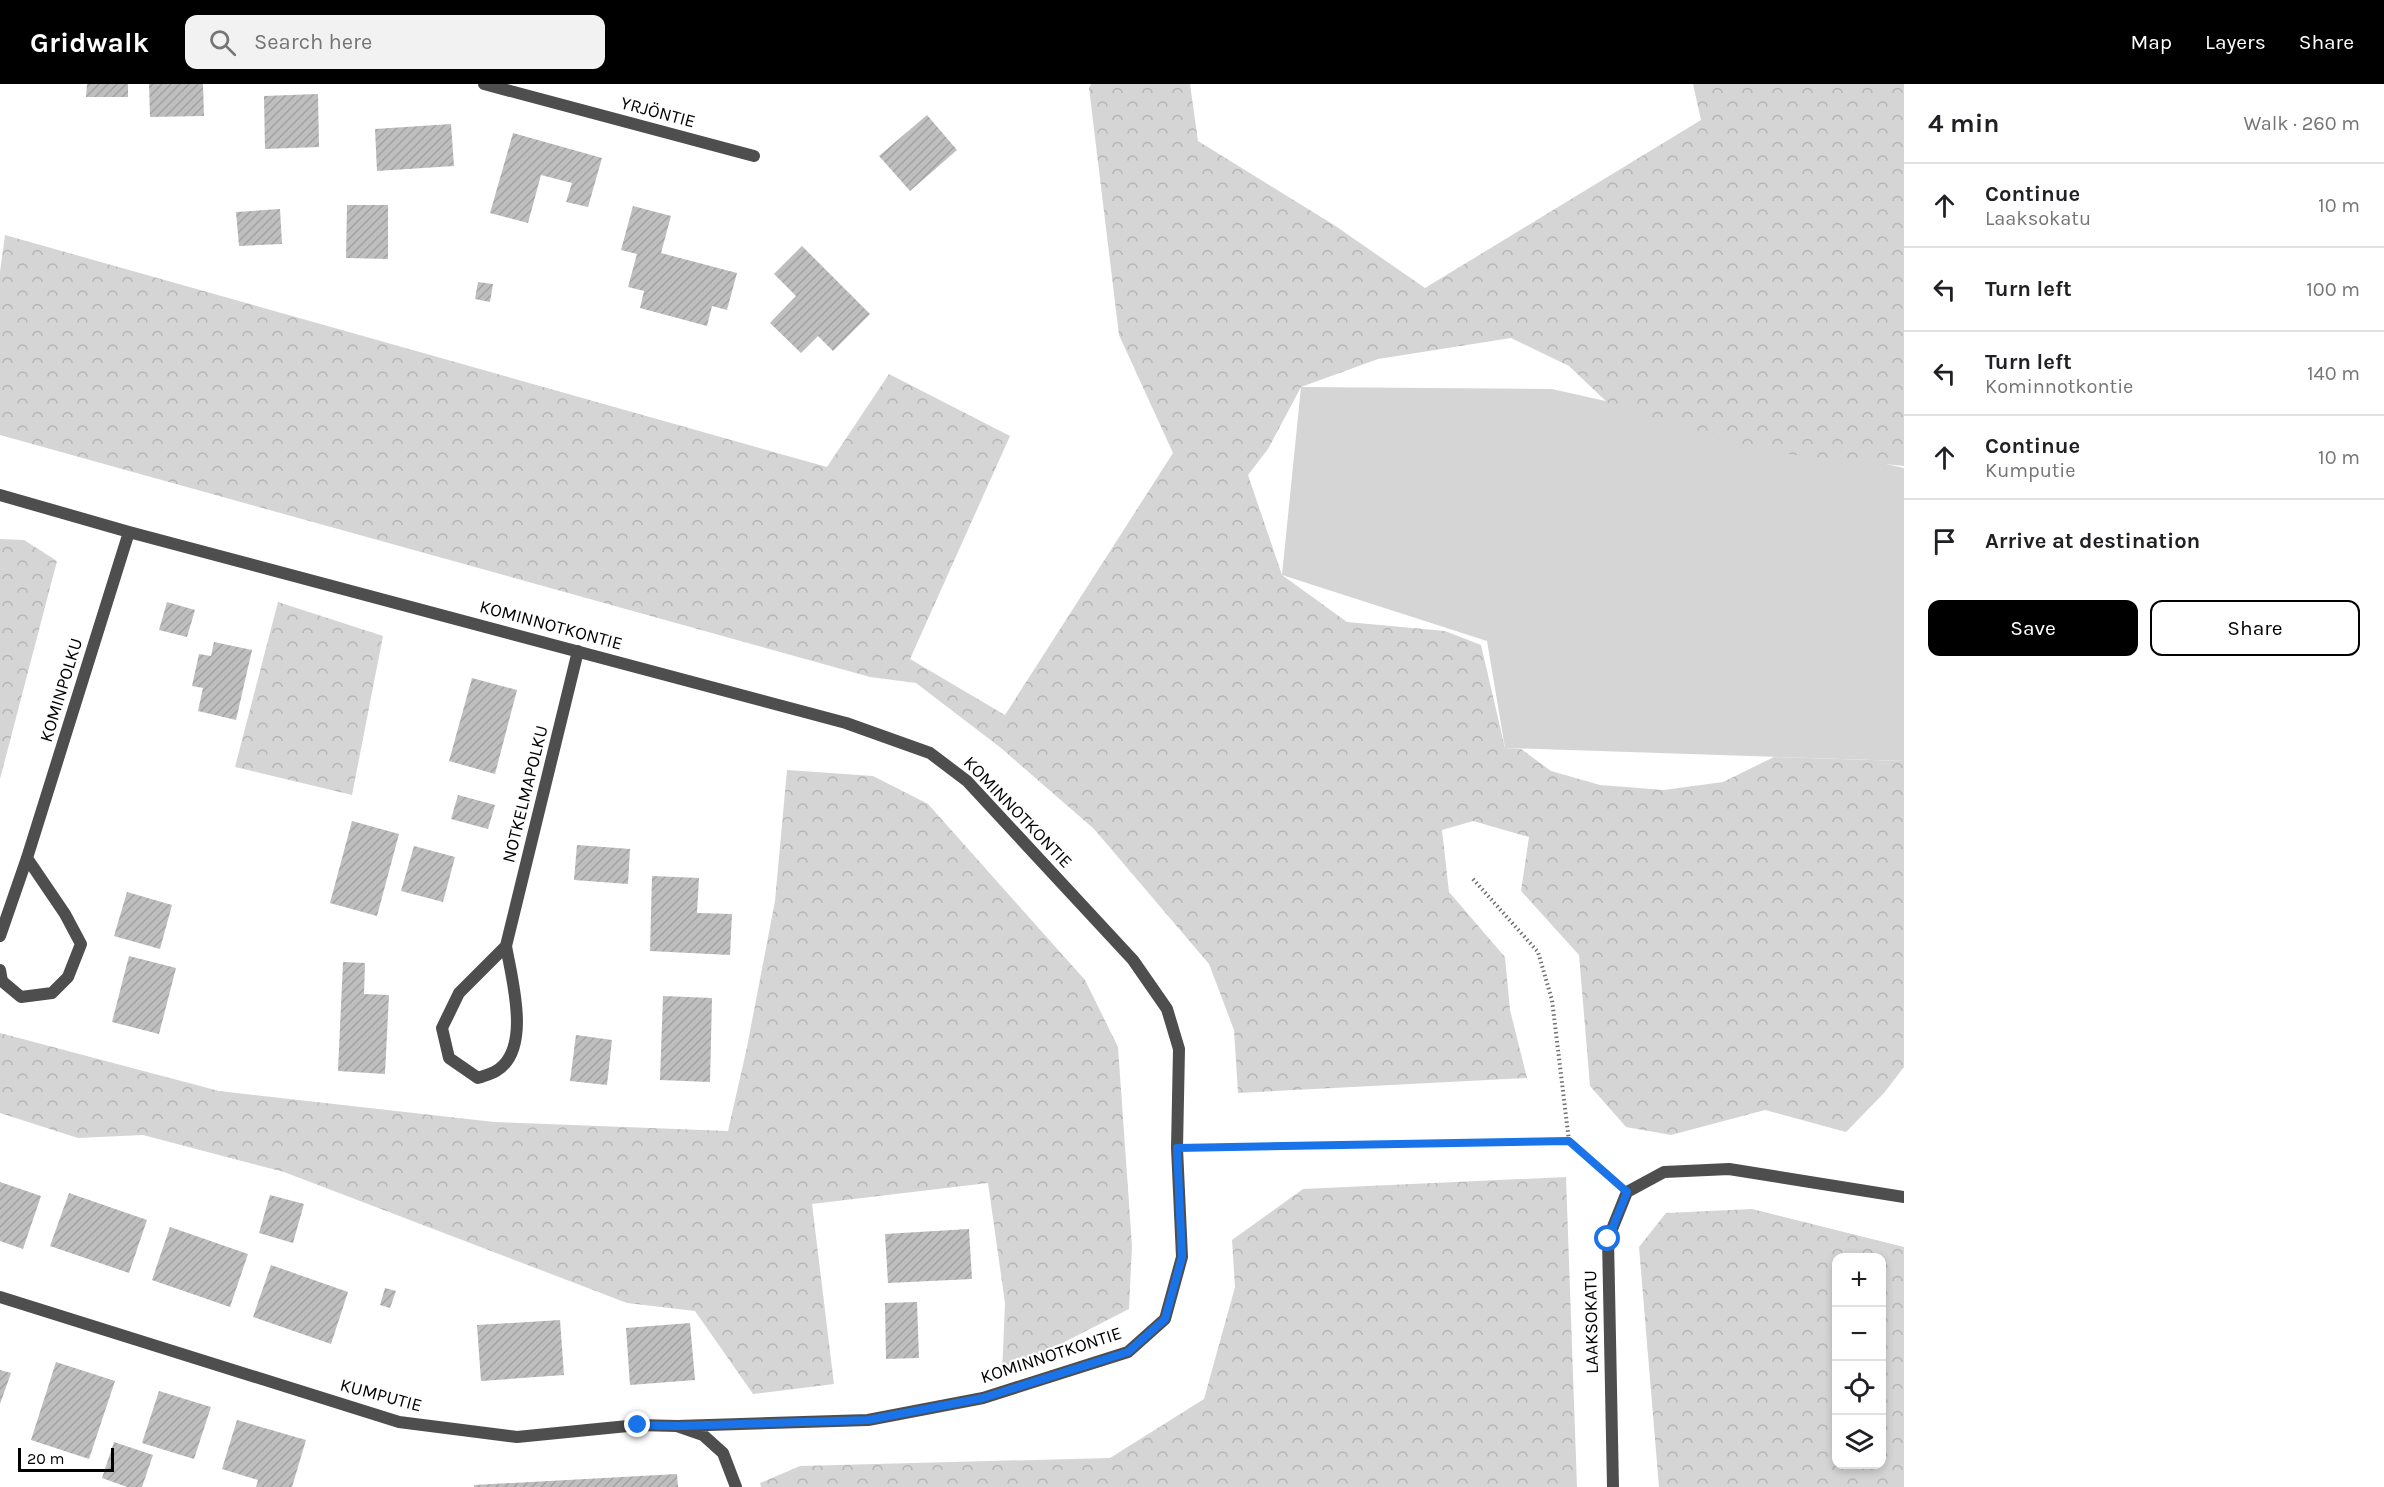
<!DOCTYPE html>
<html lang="en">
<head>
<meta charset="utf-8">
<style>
	body { margin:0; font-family:Karla,sans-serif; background:#f2f2f2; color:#202124 }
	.controls { position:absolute; right:18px; bottom:18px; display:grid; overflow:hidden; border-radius:12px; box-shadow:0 3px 9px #0003 }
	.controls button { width:54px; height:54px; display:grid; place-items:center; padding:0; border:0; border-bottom:2px solid #e0e0e0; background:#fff; color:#202124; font:30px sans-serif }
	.scale { position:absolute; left:18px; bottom:15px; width:96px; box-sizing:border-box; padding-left:6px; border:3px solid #000; border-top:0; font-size:16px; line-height:21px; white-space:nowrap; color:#000; -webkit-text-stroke:4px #fff; paint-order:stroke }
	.stop { position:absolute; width:18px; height:18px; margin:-14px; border:4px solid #1a73e8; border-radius:50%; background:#fff }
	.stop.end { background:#1a73e8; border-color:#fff; box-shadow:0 2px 6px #0008 }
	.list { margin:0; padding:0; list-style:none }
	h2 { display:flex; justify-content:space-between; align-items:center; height:78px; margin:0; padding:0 24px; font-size:26px }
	h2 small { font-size:20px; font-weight:400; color:#757577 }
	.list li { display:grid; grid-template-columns:39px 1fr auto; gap:18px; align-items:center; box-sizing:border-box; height:84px; padding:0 24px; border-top:2px solid #e0e0e0 }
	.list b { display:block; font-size:22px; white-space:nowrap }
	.list p { margin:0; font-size:20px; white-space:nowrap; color:#757577 }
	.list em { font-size:20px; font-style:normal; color:#757577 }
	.actions { display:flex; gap:12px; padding:18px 24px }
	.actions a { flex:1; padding:14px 0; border:2px solid #000; border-radius:12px; text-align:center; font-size:21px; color:#000 }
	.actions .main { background:#000; color:#fff }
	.icon { flex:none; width:33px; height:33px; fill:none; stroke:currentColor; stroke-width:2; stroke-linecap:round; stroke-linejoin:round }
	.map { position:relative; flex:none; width:1904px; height:1403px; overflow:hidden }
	header { display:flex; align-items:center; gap:36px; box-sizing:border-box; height:84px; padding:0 30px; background:#000; color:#fff }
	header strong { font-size:28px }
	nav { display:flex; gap:33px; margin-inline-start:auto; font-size:21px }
	.search { width:420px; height:54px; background:#f2f2f2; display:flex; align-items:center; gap:15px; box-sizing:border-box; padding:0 21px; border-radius:12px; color:#757577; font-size:22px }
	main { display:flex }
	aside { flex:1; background:#fff }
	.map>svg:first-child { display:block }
</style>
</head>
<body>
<header>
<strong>Gridwalk</strong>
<div class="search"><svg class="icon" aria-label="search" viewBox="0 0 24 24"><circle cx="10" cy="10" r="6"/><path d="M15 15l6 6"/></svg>Search here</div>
<nav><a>Map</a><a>Layers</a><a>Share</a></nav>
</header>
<main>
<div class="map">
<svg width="1904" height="1403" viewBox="0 0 1904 1403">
	<defs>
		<pattern id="forest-crowns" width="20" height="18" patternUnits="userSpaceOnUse" patternTransform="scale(1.5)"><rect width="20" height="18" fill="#d5d5d5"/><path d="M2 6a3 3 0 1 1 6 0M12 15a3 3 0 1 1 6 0" fill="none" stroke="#b5b5b5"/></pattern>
		<pattern id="building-hatch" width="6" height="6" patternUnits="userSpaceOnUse" patternTransform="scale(1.5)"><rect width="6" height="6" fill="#bebebe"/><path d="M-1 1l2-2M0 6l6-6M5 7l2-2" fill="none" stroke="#a2a2a2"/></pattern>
	</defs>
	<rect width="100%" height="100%" fill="#fff"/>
	<path fill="#d5d5d5" d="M1301 303 1552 305 1904 384V677L1505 664 1487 557 1282 491Z"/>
	<path fill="url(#forest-crowns)" fill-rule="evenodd" d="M1091 0H1190L1198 57 1334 141 1425 204 1701 36 1693 0H1904V382L1757 367 1610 321 1569 282 1511 254 1378 275 1301 303 1268 365 1248 391 1282 491 1347 538 1445 547 1481 561 1505 664 1521 665 1551 687 1600 701 1664 706 1723 698 1774 673 1904 677V983L1884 1009 1846 1048 1765 1026 1671 1051 1626 1043 1590 1002 1579 871 1521 807 1529 753 1473 737 1442 746 1449 808 1505 873 1510 926 1527 994 1238 1009 1234 946 1209 880 1094 745 1001 664 916 599 870 593 0 351V188L5 151 827 383 889 290 1010 352 910 575 1005 631 1173 369 1119 251 1089 4Z
		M0 455 24 456 57 477 0 695Z
		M278 518 383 552 352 711 235 683Z
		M787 686 873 692 928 720 1085 896 1118 963 1132 1162 1129 1225 1002 1290 1005 1219 988 1099 812 1120 834 1300 753 1310 695 1227 627 1219 284 1088 143 1051 78 1054 0 1029V949L219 1007 494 1038 728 1047 747 963 775 817Z
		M1566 1093 1577 1403H761L760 1399 800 1382 1110 1374 1204 1315 1235 1203 1232 1156 1303 1105Z
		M1752 1125 1904 1163V1403H1659L1639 1163 1666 1129ZM1836 1174H1882V1380H1836Z"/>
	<path fill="url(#building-hatch)" d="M87 0H128V13H86Z
		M149 0H203L204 32 150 33Z
		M318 10 319 63 265 65 264 12Z
		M927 31 957 66 910 107 879 72Z
		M451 40 454 82 377 87 375 45Z
		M513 49 602 74 588 123 566 118 572 99 541 91 528 139 490 129Z
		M347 121H388V175L346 174Z
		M633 122 671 132 661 169 737 189 727 226 712 222 707 242 640 224 644 207 628 203 637 170 621 166Z
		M280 125 282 160 239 162 236 128Z
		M802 162 870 230 833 267 818 252 801 269 770 239 796 212 774 190Z
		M478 198 493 200 490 218 475 215Z
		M167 518 195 526 187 553 159 546Z
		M214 558 252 566 236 636 198 627 203 604 192 602 199 570 211 572Z
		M472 594 517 606 495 690 449 677Z
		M458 711 495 721 488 745 451 735Z
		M352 737 399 750 377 832 330 819Z
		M577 761 630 765 628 800 574 796Z
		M414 762 455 773 443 818 401 807Z
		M652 792 699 794 697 829 732 830 730 871 650 867Z
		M127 808 172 821 160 865 114 852Z
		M129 872 176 884 159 950 112 938Z
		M343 878 365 879 364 910 389 911 385 990 338 987Z
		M663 912 712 914 710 998 660 996Z
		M576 951 612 956 607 1001 570 997Z
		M0 1098 41 1112 23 1165 0 1157Z
		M69 1109 147 1136 129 1189 50 1162Z
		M270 1111 304 1120 293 1159 259 1149Z
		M170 1143 248 1170 230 1223 152 1196Z
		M969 1145 972 1195 888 1199 885 1150Z
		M271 1181 348 1208 331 1260 253 1233Z
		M385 1204 396 1207 390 1224 380 1221Z
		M917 1218 919 1274 886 1275 885 1219Z
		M560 1236 564 1291 481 1297 477 1241Z
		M690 1239 695 1296 630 1301 626 1244Z
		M56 1278 115 1297 89 1375 31 1356Z
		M0 1286 11 1289 0 1320Z
		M159 1307 211 1323 194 1375 142 1359Z
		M237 1336 306 1356 292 1403H256L258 1396 222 1385Z
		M114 1358 153 1371 142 1403H127L102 1394Z
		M677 1390 678 1403H474V1401Z"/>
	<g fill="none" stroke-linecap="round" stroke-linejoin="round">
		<path stroke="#707070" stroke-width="4" stroke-dasharray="1.5 3" stroke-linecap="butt" d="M1473 795 1538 868 1552 916 1569 1057 1610 1094
			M1198 1063 1569 1057"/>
		<path stroke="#4e4e4e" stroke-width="12" d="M484 0 754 72
			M0 411 129 448 846 639 930 669 967 697 1133 876 1167 925 1179 965 1177 1064 1182 1173 1165 1235 1128 1268 983 1314 868 1336 677 1342
			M0 852 27 774 129 448
			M506 862C512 896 532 966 496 987 491 990 483 992 478 994L449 974 442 944 459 909 506 862 578 567
			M0 886 2 897 21 913 52 909 68 893 81 860 65 830 27 774
			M0 1213 399 1338 517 1353 638 1341 677 1342 703 1351 723 1369 736 1403
			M1613 1403 1608 1155 1627 1108 1664 1088 1729 1085 1904 1113"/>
	</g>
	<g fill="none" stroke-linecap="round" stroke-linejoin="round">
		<path stroke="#1a73e8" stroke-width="8" d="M638 1341 677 1342 868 1336 983 1314 1128 1268 1165 1235 1182 1173 1177 1064 1569 1057 1627 1108 1608 1155"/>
	</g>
	<g text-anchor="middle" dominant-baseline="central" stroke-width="4.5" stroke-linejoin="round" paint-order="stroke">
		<g font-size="18" fill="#000" stroke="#fff">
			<text transform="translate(658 28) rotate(15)">YRJÖNTIE</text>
			<text transform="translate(551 541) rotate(15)">KOMINNOTKONTIE</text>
			<text transform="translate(61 606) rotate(-73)">KOMINPOLKU</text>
			<text transform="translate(525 710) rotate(-76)">NOTKELMAPOLKU</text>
			<text transform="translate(1018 728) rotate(46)">KOMINNOTKONTIE</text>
			<text transform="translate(1591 1238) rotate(-91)">LAAKSOKATU</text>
			<text transform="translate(1051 1271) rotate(-18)">KOMINNOTKONTIE</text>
			<text transform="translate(381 1311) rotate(15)">KUMPUTIE</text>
		</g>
	</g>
</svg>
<div class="controls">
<button>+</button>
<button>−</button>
<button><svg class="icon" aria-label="locate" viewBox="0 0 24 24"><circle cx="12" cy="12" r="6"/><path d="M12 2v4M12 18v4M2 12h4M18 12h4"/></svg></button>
<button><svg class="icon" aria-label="layers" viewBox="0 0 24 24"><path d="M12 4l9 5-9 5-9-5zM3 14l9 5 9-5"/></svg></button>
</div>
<div class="scale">20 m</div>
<div class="stop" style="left:1608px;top:1155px"></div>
<div class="stop end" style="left:638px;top:1341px"></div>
</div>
<aside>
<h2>4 min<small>Walk · 260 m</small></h2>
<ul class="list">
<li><svg class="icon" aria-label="ahead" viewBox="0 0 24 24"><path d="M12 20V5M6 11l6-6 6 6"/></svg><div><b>Continue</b><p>Laaksokatu</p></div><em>10 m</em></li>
<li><svg class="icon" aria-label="left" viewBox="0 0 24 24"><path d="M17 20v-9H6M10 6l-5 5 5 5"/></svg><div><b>Turn left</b></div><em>100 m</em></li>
<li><svg class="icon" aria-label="left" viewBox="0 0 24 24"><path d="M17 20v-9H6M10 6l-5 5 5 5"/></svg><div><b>Turn left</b><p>Kominnotkontie</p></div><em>140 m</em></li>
<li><svg class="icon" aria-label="ahead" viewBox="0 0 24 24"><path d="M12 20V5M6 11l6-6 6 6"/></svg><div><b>Continue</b><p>Kumputie</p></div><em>10 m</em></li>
<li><svg class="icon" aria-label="arrive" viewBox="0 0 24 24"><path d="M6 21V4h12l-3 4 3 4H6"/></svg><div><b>Arrive at destination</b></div></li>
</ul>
<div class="actions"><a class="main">Save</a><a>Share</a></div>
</aside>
</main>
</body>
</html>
